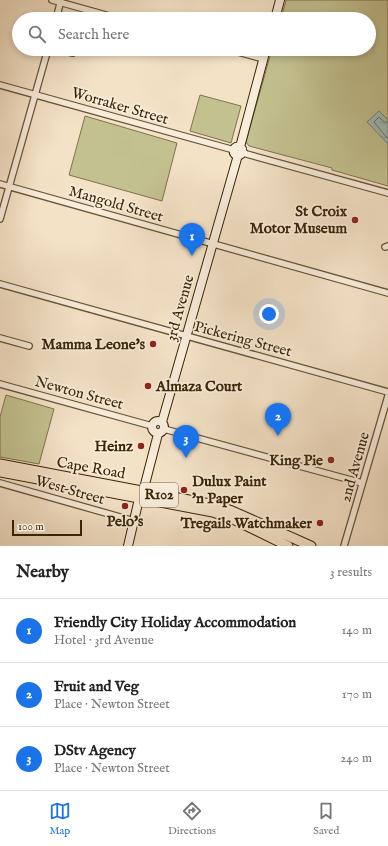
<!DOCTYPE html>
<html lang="en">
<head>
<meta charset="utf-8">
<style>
	body { margin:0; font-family:"IM FELL English",serif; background:#f6f6f6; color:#222 }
	.scale { position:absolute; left:12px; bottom:10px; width:70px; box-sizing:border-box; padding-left:4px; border:2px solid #3a2506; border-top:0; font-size:11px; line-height:14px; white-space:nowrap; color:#3a2506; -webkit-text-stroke:3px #f8ecdb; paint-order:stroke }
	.you { position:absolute; left:269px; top:314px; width:14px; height:14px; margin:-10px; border:3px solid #fff; border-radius:50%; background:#1a73e8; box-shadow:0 0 0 6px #1a73e833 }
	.badge { display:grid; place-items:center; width:26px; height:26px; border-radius:50%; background:#1a73e8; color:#fff; font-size:13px; font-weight:700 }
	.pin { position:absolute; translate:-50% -33px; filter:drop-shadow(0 1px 2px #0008) }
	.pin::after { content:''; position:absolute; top:21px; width:14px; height:12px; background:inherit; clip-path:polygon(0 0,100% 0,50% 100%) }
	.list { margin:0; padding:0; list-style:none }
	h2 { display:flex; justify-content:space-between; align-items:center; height:52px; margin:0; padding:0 16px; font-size:17px }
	h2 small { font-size:13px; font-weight:400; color:#767676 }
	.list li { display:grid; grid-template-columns:26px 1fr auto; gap:12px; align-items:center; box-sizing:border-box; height:64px; padding:0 16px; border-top:1px solid #e0e0e0 }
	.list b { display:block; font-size:15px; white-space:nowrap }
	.list p { margin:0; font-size:13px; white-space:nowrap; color:#767676 }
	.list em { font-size:13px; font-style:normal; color:#767676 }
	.icon { flex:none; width:22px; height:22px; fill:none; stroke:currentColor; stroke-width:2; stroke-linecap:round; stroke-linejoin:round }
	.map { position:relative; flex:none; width:388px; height:546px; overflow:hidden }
	.search { position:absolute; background:#fff; box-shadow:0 2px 6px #0003; left:12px; right:12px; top:12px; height:44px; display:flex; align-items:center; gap:10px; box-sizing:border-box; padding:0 14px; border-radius:22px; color:#767676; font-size:15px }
	.sheet { height:244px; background:#fff }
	nav { display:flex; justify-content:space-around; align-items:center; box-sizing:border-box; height:56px; border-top:1px solid #e0e0e0; background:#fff; font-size:11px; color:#767676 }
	nav a { display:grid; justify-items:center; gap:2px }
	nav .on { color:#1a73e8 }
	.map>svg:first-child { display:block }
</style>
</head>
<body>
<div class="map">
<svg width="388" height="546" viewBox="0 0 388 546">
	<defs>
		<pattern id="water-ripples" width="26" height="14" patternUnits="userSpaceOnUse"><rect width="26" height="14" fill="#9ebcbc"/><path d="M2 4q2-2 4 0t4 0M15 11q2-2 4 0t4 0" fill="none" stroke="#89a1a0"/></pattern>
	</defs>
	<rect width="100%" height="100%" fill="#f4e2c7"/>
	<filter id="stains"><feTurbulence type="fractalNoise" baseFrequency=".005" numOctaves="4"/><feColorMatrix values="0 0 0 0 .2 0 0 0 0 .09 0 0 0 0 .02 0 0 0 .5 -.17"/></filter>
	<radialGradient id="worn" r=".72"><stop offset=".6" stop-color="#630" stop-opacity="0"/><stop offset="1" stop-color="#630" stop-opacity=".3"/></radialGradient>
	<path fill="#c3c190" stroke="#7e734b" d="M286 0H388V186L332 170V168L249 146 246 142 272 49H369V19H281Z
		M200 95 241 106 231 143 190 131Z
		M85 116 177 143 162 201 69 175Z
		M6 395 54 409 39 464 0 457V417Z"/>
	<path fill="url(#water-ripples)" stroke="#768073" d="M379 111 388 120V144L367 122Z"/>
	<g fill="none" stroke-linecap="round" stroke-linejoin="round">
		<path stroke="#6c7061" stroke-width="1" d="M388 122H384L379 117 374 122 388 139"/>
		<g stroke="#685436" stroke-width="8">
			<path id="street" d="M52 0 120 19
				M56 19 61 0
				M55 49 73 53 77 49
				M227 49 264 59
				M0 85 234 150
				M243 153 388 193
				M0 184 388 293
				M0 219 48 49
				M385 247 388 246
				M0 284 388 392
				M0 338 29 346
				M0 384 152 426
				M164 429 362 483
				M0 483 134 521
				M344 546 388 396"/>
		</g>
		<g stroke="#3a2506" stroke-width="10">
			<path id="secondary" d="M275 19 280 0
				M233.5 151a4.5 4.5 0 1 1 9 0a4.5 4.5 0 1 1-9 0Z
				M240 147 266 49
				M152 427a6 6 0 1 1 12 0a6 6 0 1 1-12 0Z
				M162 422 238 155
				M128 546 139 499 143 492 158 434"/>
		</g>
		<g stroke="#3a2506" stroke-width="11">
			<path id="primary" d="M0 464 215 505 232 511 311 546
				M0 472 213 512 235 520 288 546"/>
		</g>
		<use href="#street" stroke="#f8ecdb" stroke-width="5.5"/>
		<use href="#secondary" stroke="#f8ecdb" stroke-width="8"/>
		<use href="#primary" stroke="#f4e2c7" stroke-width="9"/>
	</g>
	<g fill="#8f2418" stroke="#f8ecdb" stroke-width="1.5">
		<circle cx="355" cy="220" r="4"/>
		<circle cx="153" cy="344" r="4"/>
		<circle cx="148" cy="386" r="4"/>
		<circle cx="141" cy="446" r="4"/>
		<circle cx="331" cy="460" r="4"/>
		<circle cx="184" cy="490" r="4"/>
		<circle cx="125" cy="506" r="4"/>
		<circle cx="320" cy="523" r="4"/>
	</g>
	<g text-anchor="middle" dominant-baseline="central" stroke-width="3.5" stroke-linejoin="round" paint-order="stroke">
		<rect fill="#f8ecdb" stroke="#736146" stroke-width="1" x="140" y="483" width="38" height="24" rx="3"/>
		<g font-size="14" font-weight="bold" fill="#3a2506">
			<text x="159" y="495">R102</text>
		</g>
		<g font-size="15" fill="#3a2506" stroke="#f8ecdb">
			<text transform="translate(120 106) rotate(16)">Worraker Street</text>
			<text transform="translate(116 204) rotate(16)">Mangold Street</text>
			<text transform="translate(180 308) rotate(-74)">3rd Avenue</text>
			<text transform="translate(243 339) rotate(15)">Pickering Street</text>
			<text transform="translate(79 393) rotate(15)">Newton Street</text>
			<text transform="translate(355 467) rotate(-74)">2nd Avenue</text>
			<text transform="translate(91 468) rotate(10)">Cape Road</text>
			<text transform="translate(70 490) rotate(16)">West Street</text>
		</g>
		<g font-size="15" font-weight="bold" fill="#3a2506" stroke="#f8ecdb" text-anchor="end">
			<text x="347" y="211">St Croix<tspan x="347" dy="17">Motor Museum</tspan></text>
			<text x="145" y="344">Mamma Leone's</text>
			<text x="156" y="386" text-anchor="start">Almaza Court</text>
			<text x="133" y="446">Heinz</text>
			<text x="323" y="460">King Pie</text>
			<text x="192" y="481" text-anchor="start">Dulux Paint<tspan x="192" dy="17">'n Paper</tspan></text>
			<text x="125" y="521" text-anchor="middle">Pelo's</text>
			<text x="312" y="523">Tregails Watchmaker</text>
		</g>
	</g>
	<rect width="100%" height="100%" filter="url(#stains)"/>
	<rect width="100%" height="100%" fill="url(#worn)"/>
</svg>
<div class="scale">100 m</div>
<div class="you"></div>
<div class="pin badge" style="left:192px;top:256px">1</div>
<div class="pin badge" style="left:278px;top:436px">2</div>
<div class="pin badge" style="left:186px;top:458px">3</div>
<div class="search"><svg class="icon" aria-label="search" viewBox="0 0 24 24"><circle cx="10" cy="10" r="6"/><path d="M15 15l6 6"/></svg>Search here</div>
</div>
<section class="sheet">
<h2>Nearby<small>3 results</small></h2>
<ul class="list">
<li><span class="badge">1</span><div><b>Friendly City Holiday Accommodation</b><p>Hotel · 3rd Avenue</p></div><em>140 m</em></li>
<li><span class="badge">2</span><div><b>Fruit and Veg</b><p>Place · Newton Street</p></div><em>170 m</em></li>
<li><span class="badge">3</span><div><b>DStv Agency</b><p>Place · Newton Street</p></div><em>240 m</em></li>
</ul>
</section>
<nav>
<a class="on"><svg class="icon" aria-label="map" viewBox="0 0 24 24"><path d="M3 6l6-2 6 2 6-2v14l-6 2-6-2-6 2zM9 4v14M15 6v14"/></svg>Map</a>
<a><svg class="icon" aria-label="directions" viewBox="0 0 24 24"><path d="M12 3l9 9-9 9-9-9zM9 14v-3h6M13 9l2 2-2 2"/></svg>Directions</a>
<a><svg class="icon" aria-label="saved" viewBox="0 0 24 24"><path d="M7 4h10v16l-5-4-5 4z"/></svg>Saved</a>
</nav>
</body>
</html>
